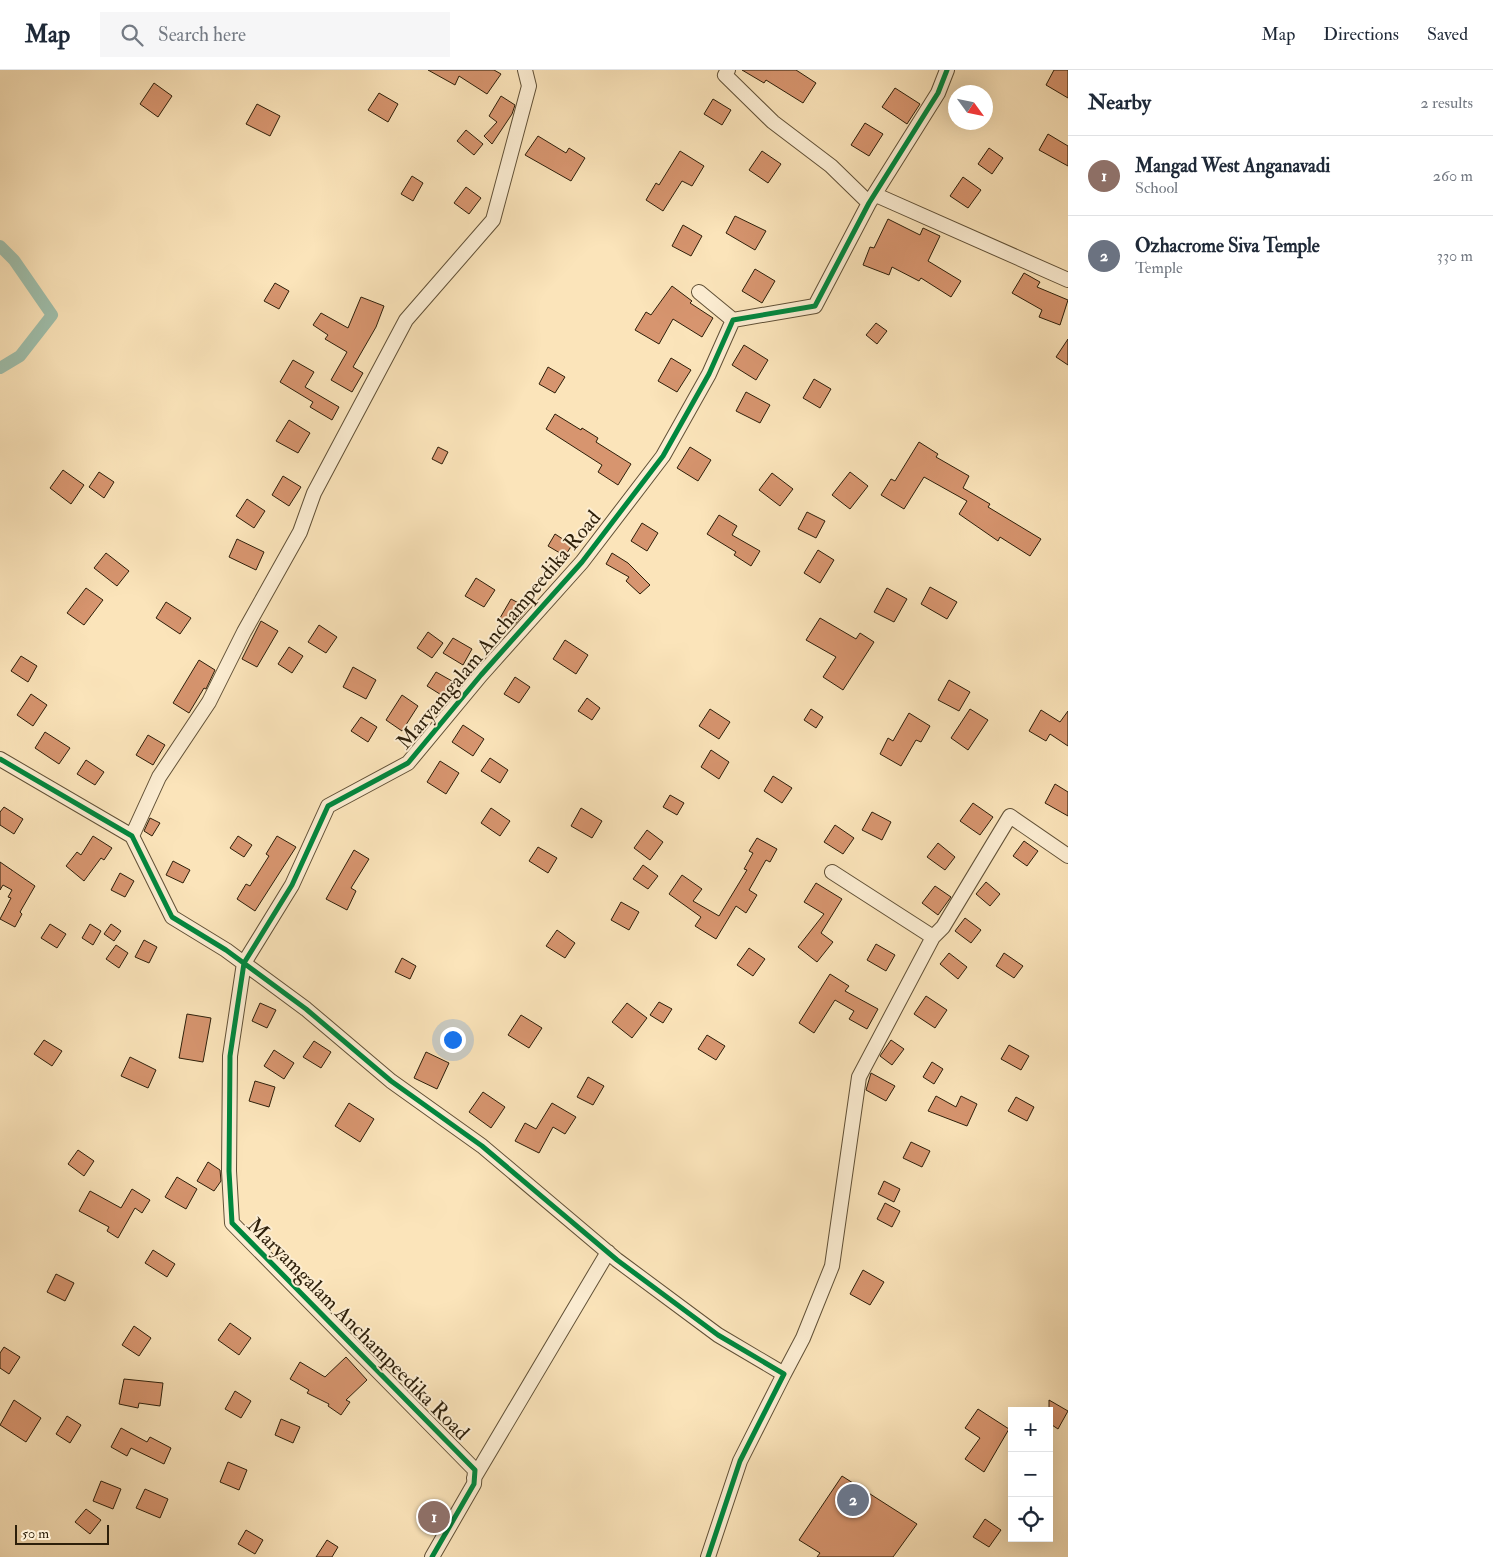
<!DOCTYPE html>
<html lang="en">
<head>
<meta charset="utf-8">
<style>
	body { margin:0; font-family:"IM FELL Double Pica",serif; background:#f6f6f7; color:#1f2937 }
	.controls { position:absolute; right:15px; bottom:15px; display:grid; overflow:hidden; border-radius:0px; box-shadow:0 5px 20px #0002 }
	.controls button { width:45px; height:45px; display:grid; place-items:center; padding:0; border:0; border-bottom:1px solid #e0e1e3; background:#fff; color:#1f2937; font:25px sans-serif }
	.compass { position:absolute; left:948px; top:15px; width:45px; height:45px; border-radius:50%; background:#fff; box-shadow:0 5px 20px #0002; rotate:123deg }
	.scale { position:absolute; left:15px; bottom:12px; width:94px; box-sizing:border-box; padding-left:5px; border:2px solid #2d1f0a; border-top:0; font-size:14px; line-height:18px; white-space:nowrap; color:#2d1f0a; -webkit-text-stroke:4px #fcedd2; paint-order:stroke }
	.you { position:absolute; left:452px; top:969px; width:18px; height:18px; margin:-12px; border:4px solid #fff; border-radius:50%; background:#1a73e8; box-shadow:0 0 0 8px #1a73e833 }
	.badge { display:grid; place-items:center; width:32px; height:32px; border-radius:50%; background:#d93025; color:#fff; font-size:16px; font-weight:700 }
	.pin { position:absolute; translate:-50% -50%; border:2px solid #fff; box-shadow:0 1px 5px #0006 }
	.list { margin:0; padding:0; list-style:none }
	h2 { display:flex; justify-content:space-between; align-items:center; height:65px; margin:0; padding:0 20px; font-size:21px }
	h2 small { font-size:16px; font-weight:400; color:#747a83 }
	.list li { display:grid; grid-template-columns:32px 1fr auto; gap:15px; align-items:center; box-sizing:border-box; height:80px; padding:0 20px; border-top:1px solid #e0e1e3 }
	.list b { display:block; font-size:19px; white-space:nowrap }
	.list p { margin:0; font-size:16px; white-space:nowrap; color:#747a83 }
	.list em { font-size:16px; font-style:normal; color:#747a83 }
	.icon { flex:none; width:28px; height:28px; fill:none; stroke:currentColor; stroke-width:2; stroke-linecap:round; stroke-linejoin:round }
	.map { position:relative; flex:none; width:1068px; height:1487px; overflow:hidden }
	header { display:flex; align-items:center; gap:30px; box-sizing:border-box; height:70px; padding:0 25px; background:#fff; border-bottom:1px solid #e0e1e3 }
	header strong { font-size:24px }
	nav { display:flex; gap:28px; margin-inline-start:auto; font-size:18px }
	.search { width:350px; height:45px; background:#f6f6f7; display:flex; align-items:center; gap:12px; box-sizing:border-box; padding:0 18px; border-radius:0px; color:#747a83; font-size:19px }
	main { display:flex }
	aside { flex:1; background:#fff }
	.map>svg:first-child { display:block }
</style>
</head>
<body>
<header>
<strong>Map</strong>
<div class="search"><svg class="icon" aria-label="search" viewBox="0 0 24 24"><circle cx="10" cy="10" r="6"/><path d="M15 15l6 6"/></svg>Search here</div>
<nav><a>Map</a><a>Directions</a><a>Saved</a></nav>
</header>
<main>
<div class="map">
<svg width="1068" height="1487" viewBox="0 0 1068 1487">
	<rect width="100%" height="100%" fill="#fbe4ba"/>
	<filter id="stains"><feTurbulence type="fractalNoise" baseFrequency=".004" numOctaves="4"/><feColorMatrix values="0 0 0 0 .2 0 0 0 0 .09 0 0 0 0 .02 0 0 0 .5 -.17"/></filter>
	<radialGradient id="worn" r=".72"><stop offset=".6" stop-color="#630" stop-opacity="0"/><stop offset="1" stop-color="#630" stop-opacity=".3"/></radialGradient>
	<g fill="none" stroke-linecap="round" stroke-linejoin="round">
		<path stroke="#9fbfac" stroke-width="12" d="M0 176 14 190 52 245 20 286 0 298"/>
	</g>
	<path fill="#d7956f" stroke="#2d1f0a" d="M428 0H494L501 4 487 24 459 6 455 15Z
		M742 0H796L816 13 803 33 766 10 764 13Z
		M1054 0H1068V28L1046 15Z
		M154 13 172 26 158 47 140 34Z
		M895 18 920 34 907 54 882 37Z
		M379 23 398 34 388 52 368 40Z
		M501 26 515 35 512 44 492 74 484 66 497 52 489 46Z
		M713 29 731 40 722 55 704 44Z
		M257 34 280 46 270 66 246 54Z
		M865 53 883 64 869 86 851 75Z
		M466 60 483 74 474 85 457 71Z
		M1048 64 1068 76V96L1039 80Z
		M538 66 566 83 569 78 585 88 571 111 525 85Z
		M989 78 1003 88 992 104 978 94Z
		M680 81 704 96 692 116 682 111 663 141 646 130 656 113 659 115Z
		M762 81 781 94 768 113 749 100Z
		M412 106 423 113 413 131 401 124Z
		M963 107 981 120 968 138 950 126Z
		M466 117 481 128 469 144 454 133Z
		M735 146 766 161 755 180 726 163Z
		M888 149 920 165 923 158 940 166 928 191 961 211 951 227 921 208 919 211 892 197 889 205 863 195 870 177 874 178Z
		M683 155 702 166 691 186 672 176Z
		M755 199 775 211 762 233 742 221Z
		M1024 203 1040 212 1037 217 1068 230 1060 255 1039 247 1042 240 1012 223Z
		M275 213 289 221 279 239 264 231Z
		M672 216 692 231 690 233 713 248 702 267 673 249 659 274 635 260 646 242 651 245Z
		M361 227 384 236 376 257 353 297 363 303 352 322 331 310 347 282 325 269 328 265 313 255 321 243 348 258Z
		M876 253 887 261 877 274 866 265Z
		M1068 269V295L1056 287Z
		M744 275 768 290 756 310 732 295Z
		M671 288 691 300 677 322 658 311Z
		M293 290 314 302 305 317 339 337 332 350 310 337 313 332 280 312Z
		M548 297 565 307 555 323 539 314Z
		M814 309 831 319 820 338 803 328Z
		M746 322 770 335 760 353 736 341Z
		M555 344 581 360 582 358 598 368 596 372 631 394 618 415 598 402 602 395 546 359Z
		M289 350 310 363 298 383 276 371Z
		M919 372 938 384 936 387 969 406 963 418 990 434 988 437 1041 469 1030 486 1000 467 998 471 959 444 967 431 924 407 904 439 881 425 891 409 895 411Z
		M438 377 448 382 442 394 432 389Z
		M690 377 711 390 698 411 677 398Z
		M63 400 84 415 71 434 50 418Z
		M99 402 114 412 104 428 89 417Z
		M850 402 868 416 850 439 832 425Z
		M772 403 793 419 780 436 759 420Z
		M283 406 301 417 289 436 272 425Z
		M247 429 265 441 254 458 236 446Z
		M807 442 825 451 816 468 798 459Z
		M719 445 737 456 732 465 760 481 751 496 734 485 736 482 707 464Z
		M642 453 658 463 647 481 631 471Z
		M555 464 572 475 565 486 548 476Z
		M237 469 264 482 256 500 229 487Z
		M818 480 834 490 820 513 804 503Z
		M106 483 129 501 117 516 94 498Z
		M612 483 628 493 650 515 640 524 626 511 629 507 606 494Z
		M476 508 495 520 484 537 465 526Z
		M930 517 957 532 947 549 921 534Z
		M86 518 103 530 84 555 67 543Z
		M887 518 907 529 894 552 874 542Z
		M511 529 528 538 514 555 500 548Z
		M166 532 191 548 180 564 156 548Z
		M820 548 856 569 860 563 874 572 843 620 823 607 836 587 806 570Z
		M261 551 278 561 257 597 242 589Z
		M319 555 337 567 326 583 308 572Z
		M428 562 443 573 432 588 417 578Z
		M453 568 472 579 463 595 443 583Z
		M565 570 588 585 576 604 553 589Z
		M289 577 303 586 292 603 278 594Z
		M21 586 37 596 28 612 11 601Z
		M199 590 215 600 206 619 204 618 189 643 173 633Z
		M353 597 376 610 366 629 343 617Z
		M436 602 452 611 443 626 427 616Z
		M515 607 530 617 519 633 504 624Z
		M949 610 970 622 959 641 938 630Z
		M31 624 47 635 33 656 17 645Z
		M402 625 418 636 402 661 386 650Z
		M587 628 600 638 592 650 578 641Z
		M710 639 730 652 719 669 699 656Z
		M811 639 823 647 816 658 804 650Z
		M970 639 988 650 968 680 951 668Z
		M1041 640 1060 652 1068 641V676L1050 664 1046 671 1029 661Z
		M909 643 930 656 921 672 916 670 901 696 880 684 888 668 893 671Z
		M361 647 377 657 368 672 351 661Z
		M463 655 484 669 473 686 452 672Z
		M45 662 70 678 59 694 35 678Z
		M148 665 165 675 153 695 136 685Z
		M711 680 729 692 719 709 701 697Z
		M490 688 508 700 500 713 481 701Z
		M86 690 104 702 95 715 77 704Z
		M440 691 459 703 446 724 427 712Z
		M773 706 792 718 782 733 764 721Z
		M1055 714 1068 722V746L1045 733Z
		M670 725 684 733 677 745 663 737Z
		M973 733 993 747 980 765 960 751Z
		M4 737 23 749 14 764 0 755V742Z
		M491 738 510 751 500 766 481 753Z
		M581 738 602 751 592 768 571 756Z
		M872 742 891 752 882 770 862 760Z
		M150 748 160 753 152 766 144 761Z
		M835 755 854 768 843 784 824 772Z
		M647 760 663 772 650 790 634 778Z
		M93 766 112 778 104 790 101 788 84 811 66 796 77 782 81 785Z
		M238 766 252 775 244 787 230 778Z
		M277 766 296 777 255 841 237 829 246 814 250 816 269 786 266 784Z
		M757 768 777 779 770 792 766 790 749 820 757 825 746 843 736 836 716 869 695 856 701 847 669 824 682 805 702 819 693 831 719 846 747 800 744 799 753 783 749 781Z
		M1024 771 1038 781 1027 796 1013 786Z
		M938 773 955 787 945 800 927 787Z
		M538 777 557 788 548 803 529 791Z
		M354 780 369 789 351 818 356 821 347 840 326 829Z
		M173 791 190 800 183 813 166 805Z
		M0 792 35 816 20 842 22 844 15 857 0 849 11 828 8 827 12 820 3 815 0 820Z
		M643 795 658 806 648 819 633 809Z
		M120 803 134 811 125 827 111 820Z
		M986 812 1000 824 990 836 976 824Z
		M816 813 842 829 821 863 833 872 817 892 798 877 824 844 804 832Z
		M935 816 951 827 938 845 922 833Z
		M621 832 639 842 629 860 611 850Z
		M965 848 981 860 971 873 955 861Z
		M50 854 66 864 57 878 41 868Z
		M90 854 101 861 93 875 82 868Z
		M111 854 121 861 114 871 104 864Z
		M557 860 575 873 565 888 546 876Z
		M144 870 157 877 149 893 135 887Z
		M876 874 895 885 886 901 867 890Z
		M116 875 128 883 119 898 106 889Z
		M749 878 765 889 753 906 737 895Z
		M949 883 967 897 958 909 940 894Z
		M1004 883 1023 896 1014 908 996 896Z
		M402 888 416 896 410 909 395 902Z
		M830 904 849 916 845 921 878 939 867 959 849 949 854 941 835 930 814 963 799 953Z
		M926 926 947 940 935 958 914 944Z
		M659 932 672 939 663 953 650 945Z
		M260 933 276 940 267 958 252 951Z
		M627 933 647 948 632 968 612 952Z
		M187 944 211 948 203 992 179 988Z
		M521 945 542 958 529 978 508 965Z
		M707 965 725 976 716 990 698 979Z
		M44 970 62 981 52 996 34 984Z
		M891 970 904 979 892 995 880 986Z
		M314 971 331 982 321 998 303 987Z
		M1009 975 1029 986 1021 1000 1001 989Z
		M274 980 294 993 284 1009 264 996Z
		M426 982 449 993 437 1019 414 1008Z
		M130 987 156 1000 148 1018 121 1006Z
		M932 992 943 999 934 1014 923 1007Z
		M871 1003 895 1016 886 1031 866 1020Z
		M588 1007 604 1016 593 1035 577 1027Z
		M255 1011 275 1017 269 1037 249 1031Z
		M483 1022 505 1037 491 1058 469 1042Z
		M936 1026 956 1037 961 1026 977 1034 967 1056 928 1041Z
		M1016 1027 1034 1037 1027 1051 1008 1041Z
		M349 1033 374 1049 360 1072 335 1056Z
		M552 1033 576 1047 565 1064 553 1057 539 1083 515 1071 525 1053 536 1059Z
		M911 1072 930 1081 922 1097 903 1088Z
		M78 1080 94 1091 84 1106 68 1094Z
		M208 1092 220 1100 221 1111 214 1121 197 1111Z
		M177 1107 197 1119 186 1139 165 1127Z
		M884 1111 900 1119 894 1132 878 1124Z
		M132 1119 150 1130 142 1143 135 1138 118 1168 107 1161 109 1157 79 1141 90 1121 121 1138Z
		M885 1133 900 1141 892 1157 877 1149Z
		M153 1180 175 1194 167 1207 145 1193Z
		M863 1200 884 1212 870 1235 850 1224Z
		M56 1204 74 1213 65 1231 47 1222Z
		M230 1253 251 1268 239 1285 218 1270Z
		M134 1256 151 1268 139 1286 122 1275Z
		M4 1277 20 1287 9 1304 0 1298V1283Z
		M346 1287 367 1310 346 1330 350 1332 341 1345 328 1336 329 1334 307 1323 309 1320 290 1309 300 1292 325 1307Z
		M124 1309 163 1313 160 1336 139 1333 138 1338 119 1334Z
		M235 1321 251 1331 241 1348 225 1339Z
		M14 1330 41 1348 26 1372 0 1355Z
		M1049 1330 1068 1341 1058 1359 1049 1353Z
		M978 1339 1009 1359 984 1402 965 1389 980 1368 965 1358Z
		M67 1346 81 1355 70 1373 56 1364Z
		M281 1349 300 1357 293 1373 275 1365Z
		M121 1358 147 1372 150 1367 171 1378 164 1394 131 1378 127 1386 111 1377Z
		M228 1392 247 1400 239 1420 220 1412Z
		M842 1406 917 1454 893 1487H817L820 1483 799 1470Z
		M101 1411 121 1419 113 1439 93 1431Z
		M145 1419 168 1429 160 1448 136 1438Z
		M86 1439 101 1450 90 1464 75 1452Z
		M985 1449 1001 1460 989 1477 973 1467Z
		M246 1460 263 1470 255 1484 238 1474Z
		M327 1470 338 1477 332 1487H316Z"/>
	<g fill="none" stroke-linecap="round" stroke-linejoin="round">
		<g stroke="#605036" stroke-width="16">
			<path id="minor" d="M728 0 725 5 773 52 831 96 869 133
				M876 125 1068 210
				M699 222 733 250
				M0 689 132 766 172 847 226 880 306 939 391 1011 482 1076 617 1190 718 1265 784 1304 740 1391 708 1487
				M132 766 159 707 209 632 244 562 300 462 314 423 406 250 493 150 529 16 525 0
				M832 802 933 867
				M784 1304 803 1268 832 1196 859 1007 933 867 943 857 1010 746 1068 786
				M474 1408 608 1182
				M432 1487 474 1414 475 1400 232 1153 229 1101 230 986 244 893 292 815 328 736 408 693 481 605 582 492 663 386 709 304 733 250 815 236 869 133 938 23 947 0"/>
		</g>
		<use href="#minor" stroke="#fcedd2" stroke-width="14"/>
		<g stroke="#fcedd2" stroke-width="8">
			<path id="cycleway" d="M0 689 132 766 172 847 226 880 306 939 391 1011 482 1076 617 1190 718 1265 784 1304 740 1391 708 1487
				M432 1487 474 1414 475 1400 232 1153 229 1101 230 986 244 893 292 815 328 736 408 693 481 605 582 492 663 386 709 304 733 250 815 236 869 133 938 23 947 0"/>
		</g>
		<use href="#cycleway" stroke="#00873e" stroke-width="5"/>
	</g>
	<g text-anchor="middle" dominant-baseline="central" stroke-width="4" stroke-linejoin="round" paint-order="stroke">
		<g font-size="21" fill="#2d1f0a" stroke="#fcedd2">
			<text transform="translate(499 560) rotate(-50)">Maryamgalam Anchampeedika Road</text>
			<text transform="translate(358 1259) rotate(45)">Maryamgalam Anchampeedika Road</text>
		</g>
	</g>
	<rect width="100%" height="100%" filter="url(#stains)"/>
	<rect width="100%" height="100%" fill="url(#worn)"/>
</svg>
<div class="controls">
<button>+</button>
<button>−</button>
<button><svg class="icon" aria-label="locate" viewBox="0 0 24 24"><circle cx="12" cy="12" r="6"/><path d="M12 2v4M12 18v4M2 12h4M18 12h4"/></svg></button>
</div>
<svg class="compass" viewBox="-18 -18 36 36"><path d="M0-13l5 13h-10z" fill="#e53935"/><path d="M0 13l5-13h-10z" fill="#747a83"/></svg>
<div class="scale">50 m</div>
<div class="you"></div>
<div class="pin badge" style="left:434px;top:1447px;background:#8d6e63">1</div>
<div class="pin badge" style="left:853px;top:1430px;background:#6b7280">2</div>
</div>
<aside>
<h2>Nearby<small>2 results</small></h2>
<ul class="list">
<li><span class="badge" style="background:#8d6e63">1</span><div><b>Mangad West Anganavadi</b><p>School</p></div><em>260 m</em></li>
<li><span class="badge" style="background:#6b7280">2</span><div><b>Ozhacrome Siva Temple</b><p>Temple</p></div><em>330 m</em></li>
</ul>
</aside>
</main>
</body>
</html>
